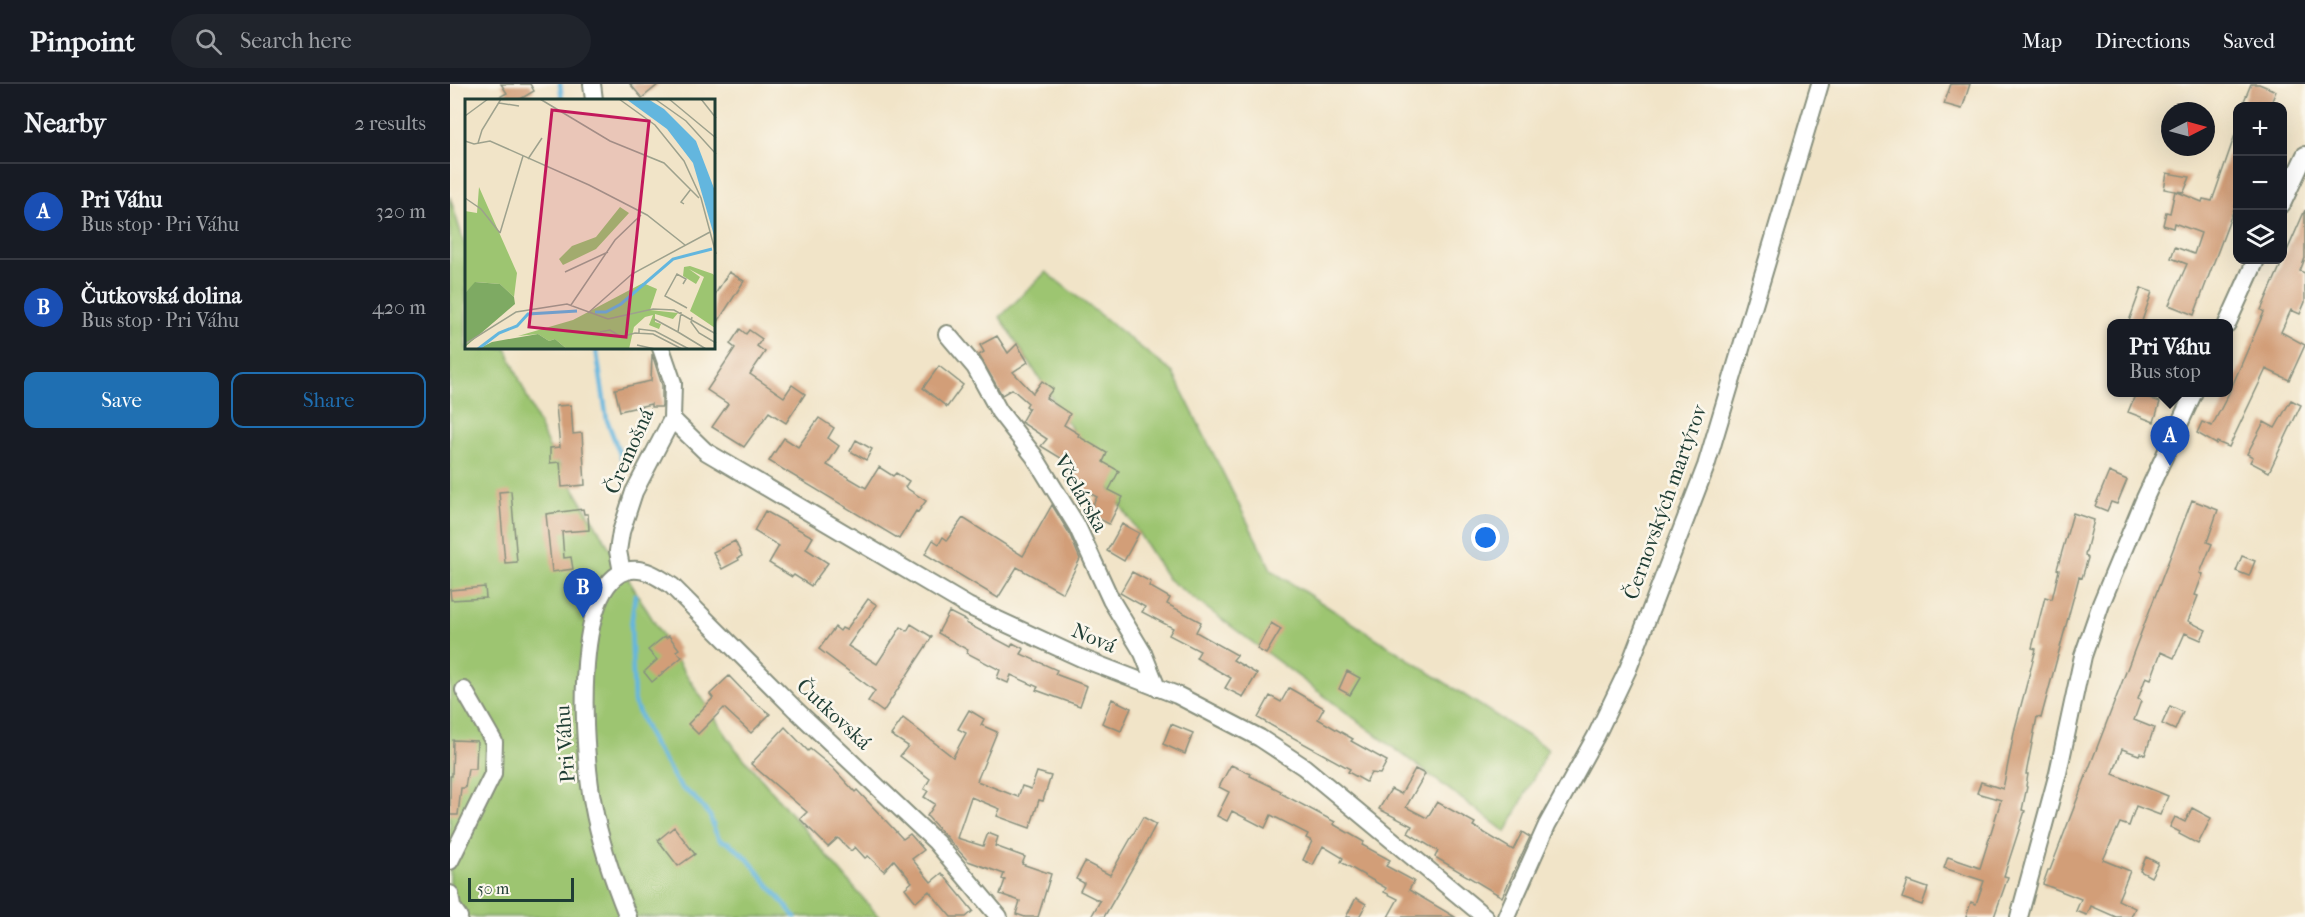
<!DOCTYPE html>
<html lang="en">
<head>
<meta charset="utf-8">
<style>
	body { margin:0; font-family:"IM FELL French Canon",serif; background:#20242c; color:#f1f3f6 }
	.controls { position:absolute; right:18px; top:18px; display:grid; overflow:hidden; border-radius:12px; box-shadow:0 6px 24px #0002 }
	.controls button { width:54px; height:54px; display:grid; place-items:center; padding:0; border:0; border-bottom:2px solid #363941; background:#171b24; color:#f1f3f6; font:30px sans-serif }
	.compass { position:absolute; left:1711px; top:18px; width:54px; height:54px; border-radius:50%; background:#171b24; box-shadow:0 6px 24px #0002; rotate:84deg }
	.scale { position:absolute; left:18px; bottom:15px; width:106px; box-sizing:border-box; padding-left:6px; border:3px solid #1f3d34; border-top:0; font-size:16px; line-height:21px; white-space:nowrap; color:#1f3d34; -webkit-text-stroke:4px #fbf7ec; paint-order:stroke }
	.you { position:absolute; left:1036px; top:454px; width:21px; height:21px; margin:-15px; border:4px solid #fff; border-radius:50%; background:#1a73e8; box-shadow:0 0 0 9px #1a73e833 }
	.badge { display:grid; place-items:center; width:39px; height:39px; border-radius:50%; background:#1f6fb2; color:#fff; font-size:20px; font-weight:700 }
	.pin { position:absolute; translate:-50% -50px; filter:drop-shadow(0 2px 3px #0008) }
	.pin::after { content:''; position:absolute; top:32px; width:21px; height:18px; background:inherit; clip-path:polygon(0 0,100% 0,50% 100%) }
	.popup { position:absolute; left:1657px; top:235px; width:126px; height:78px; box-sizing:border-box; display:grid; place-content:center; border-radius:12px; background:#171b24; filter:drop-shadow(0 2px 4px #0005); font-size:20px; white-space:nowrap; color:#9ea1a6 }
	.popup b { font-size:22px; color:#f1f3f6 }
	.popup::after { content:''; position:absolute; left:50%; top:100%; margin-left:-12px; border:12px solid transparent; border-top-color:#171b24 }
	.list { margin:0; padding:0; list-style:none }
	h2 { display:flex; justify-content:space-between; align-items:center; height:78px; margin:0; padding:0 24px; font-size:26px }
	h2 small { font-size:20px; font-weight:400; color:#9ea1a6 }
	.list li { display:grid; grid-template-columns:39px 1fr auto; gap:18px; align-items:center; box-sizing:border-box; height:96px; padding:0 24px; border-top:2px solid #363941 }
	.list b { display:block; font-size:22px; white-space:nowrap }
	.list p { margin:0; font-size:20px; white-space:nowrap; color:#9ea1a6 }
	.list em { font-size:20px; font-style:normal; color:#9ea1a6 }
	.actions { display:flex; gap:12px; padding:18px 24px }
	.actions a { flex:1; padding:14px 0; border:2px solid #1f6fb2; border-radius:12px; text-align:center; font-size:21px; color:#1f6fb2 }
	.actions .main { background:#1f6fb2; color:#fff }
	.icon { flex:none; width:33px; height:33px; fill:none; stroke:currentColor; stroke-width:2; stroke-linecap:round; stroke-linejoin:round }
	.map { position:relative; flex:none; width:1855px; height:833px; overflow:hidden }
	header { display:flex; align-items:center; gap:36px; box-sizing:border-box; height:84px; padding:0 30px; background:#171b24; border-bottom:2px solid #363941 }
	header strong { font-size:28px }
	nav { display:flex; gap:33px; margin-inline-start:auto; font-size:21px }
	.search { width:420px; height:54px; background:#20242c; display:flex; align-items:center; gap:15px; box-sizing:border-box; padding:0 21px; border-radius:33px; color:#9ea1a6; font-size:22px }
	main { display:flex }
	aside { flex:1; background:#171b24 }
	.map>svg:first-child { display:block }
</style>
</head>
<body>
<header>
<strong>Pinpoint</strong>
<div class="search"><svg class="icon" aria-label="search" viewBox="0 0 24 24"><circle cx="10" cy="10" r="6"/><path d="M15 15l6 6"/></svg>Search here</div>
<nav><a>Map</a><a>Directions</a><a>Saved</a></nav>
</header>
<main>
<aside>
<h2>Nearby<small>2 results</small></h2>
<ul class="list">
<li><span class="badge" style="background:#1a4fb4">A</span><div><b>Pri Váhu</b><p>Bus stop · Pri Váhu</p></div><em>320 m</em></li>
<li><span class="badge" style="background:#1a4fb4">B</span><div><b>Čutkovská dolina</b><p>Bus stop · Pri Váhu</p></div><em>420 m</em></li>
</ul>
<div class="actions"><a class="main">Save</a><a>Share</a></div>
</aside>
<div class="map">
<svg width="1855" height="833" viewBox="0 0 1855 833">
	<rect width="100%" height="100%" fill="#fbf7ec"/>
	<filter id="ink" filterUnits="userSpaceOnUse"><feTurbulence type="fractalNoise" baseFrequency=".0167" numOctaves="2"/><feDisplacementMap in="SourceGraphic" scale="12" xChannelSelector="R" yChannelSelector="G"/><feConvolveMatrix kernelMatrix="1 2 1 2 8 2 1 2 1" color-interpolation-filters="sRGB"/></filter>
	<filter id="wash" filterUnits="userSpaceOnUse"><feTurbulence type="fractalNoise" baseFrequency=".008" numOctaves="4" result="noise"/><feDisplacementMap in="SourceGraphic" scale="24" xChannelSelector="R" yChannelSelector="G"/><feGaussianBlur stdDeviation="1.35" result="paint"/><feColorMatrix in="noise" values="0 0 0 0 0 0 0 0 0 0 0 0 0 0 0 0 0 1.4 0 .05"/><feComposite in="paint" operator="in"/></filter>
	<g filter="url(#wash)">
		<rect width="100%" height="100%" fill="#f1e4c8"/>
		<path fill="#9dc571" stroke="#5e8152" stroke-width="1.5" d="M0 113 16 165V264H56L99 364 232 584 285 664 429 833H0Z
			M596 188 723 289 822 487 1098 665 1056 748 718 495 550 233Z"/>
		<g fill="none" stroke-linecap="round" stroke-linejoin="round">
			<path stroke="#63b6de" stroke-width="4.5" d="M110 0 112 16
				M146 264 157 336 176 386
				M185 511 181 542 184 618 203 660 216 679 226 697 233 705 243 712 260 732 265 747 270 756 279 759 296 773 345 833"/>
		</g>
		<g id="blocks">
			<path fill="#d29e78" d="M51 0H80L84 7 69 16H44L57 9Z
				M180 0H209L192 14Z
				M1501 0H1520L1512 25 1494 20Z
				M1801 0H1809L1826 7 1820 22H1809L1794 17Z
				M1786 48 1788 114 1744 231 1719 221 1737 180 1721 174 1725 163 1744 170 1751 149 1724 139 1723 144 1713 141 1716 128 1720 129 1725 107 1714 105 1717 89 1740 93 1734 108 1725 107 1752 118 1753 115 1762 117Z
				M1855 126V174L1850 187 1855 189V218L1850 230 1841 226 1831 248 1855 261 1839 296 1816 285 1779 363 1767 358 1766 360 1747 349 1752 338 1762 342 1779 309 1814 228 1811 226Z
				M279 188 294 197 264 244V212Z
				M1691 204 1702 208 1691 240H1678Z
				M290 245 296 250 299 246 312 255 307 262 315 268 300 290 334 313 342 301 355 310 336 339 319 328 294 363 262 343 278 320 257 306 285 264 280 260Z
				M547 252 558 269 567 260 578 278 563 288 583 309 592 297 603 305 596 314 620 330 614 341 629 350 628 352 657 369 653 378 669 387 659 406 673 413 659 440 638 429 647 413 616 396 624 382 591 362 597 355 571 338 579 324 576 322 578 319 562 305 552 311 529 271 534 268 530 261Z
				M202 270 212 301V323H201V320L170 327 165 305 201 297Z
				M489 282 513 301 497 323 473 304Z
				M1686 309 1710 318 1704 338 1678 328Z
				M1841 316 1851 321 1819 388 1800 378 1803 373 1797 370 1814 338 1825 344Z
				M121 321 123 350 132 349 135 401 112 403 110 378 100 379V364L110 363 106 322Z
				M369 334 384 344 378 354 389 362 377 381 416 404 429 383 443 392 446 389 459 397 455 403 476 417 468 428 466 427 449 455 319 377 334 354 348 363Z
				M406 356 422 365 416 376 400 367Z
				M1659 388 1677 396 1667 420 1661 418 1657 427 1645 422Z
				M61 407 67 478 55 479 49 408Z
				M1742 416 1768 426 1757 458 1762 460 1750 489 1753 490 1745 511 1748 512 1738 537 1756 546 1751 556 1735 549 1724 574 1711 568 1701 595 1696 593 1688 615 1691 617 1684 636 1704 644 1695 671 1690 669 1689 671 1672 665 1663 690 1718 712 1710 731 1686 722 1679 742 1670 739 1653 776 1680 787 1668 816 1685 824 1681 833H1666L1641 822 1637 831 1626 827 1631 815 1593 800 1598 786H1600Z
				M602 421 619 449 630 475 613 509 567 483 548 514 475 470 483 456 489 460 493 453 497 456 513 434 573 472Z
				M133 425 134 430H138L139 446 112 448 114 474 121 473 123 485 102 488 96 430Z
				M315 427 363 453 356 465 378 479 361 502 344 491 342 493 319 479 329 462 304 447Z
				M1623 429 1644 436 1635 471 1638 474 1632 494 1629 493 1591 634 1587 633 1576 690H1578L1576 702 1577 703 1572 726 1575 727 1554 792 1558 793 1544 833H1516L1521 818 1526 820 1534 797 1494 784 1498 773 1530 784 1551 716 1527 709 1531 698 1553 705 1565 644 1586 565 1582 564 1595 513 1602 515 1609 486 1607 485Z
				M672 440 689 449 674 477 657 467Z
				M285 457 292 472 288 474 289 476 272 485 263 468Z
				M1792 472 1805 477 1799 492 1786 487Z
				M682 488 701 498 699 502 720 514 717 520 751 538 746 548 787 571 783 576 807 590 793 613 775 604 781 594 746 574 750 567 719 551 723 544 692 528 695 523 670 509Z
				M35 503 36 514 1 516 0 506Z
				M418 515 427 521 398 562 427 580 451 543 457 547 461 540 482 553 433 628 418 617 425 607 369 565 385 543 390 547 392 544 396 546Z
				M499 528 517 537 516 539 561 563 563 559 574 565 571 570 607 586 605 590 637 602 630 622 586 606 588 603 561 591 558 599 547 594 550 586 517 569 518 566 488 549Z
				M821 539 831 545 816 570 807 565Z
				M215 552 216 554 219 552 229 565 226 567 232 573 202 598 194 588 207 576 198 566Z
				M897 587 910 594 900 611 889 605Z
				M279 592 302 616 320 630 301 649 274 624 248 650 238 640 263 614 260 610Z
				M839 604 874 624 868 635 903 655 901 657 937 677 930 690 921 689 916 698 898 688 900 685 808 634 820 612 831 618Z
				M662 615 681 624 671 647 652 639Z
				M1720 622 1733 628 1725 646 1712 640Z
				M519 626 534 635 531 641 547 648 527 697 568 713 572 702 581 705 587 688 601 692 593 717 589 716 580 744 547 732 550 725 521 713 507 754 533 762 538 749 548 753 545 762 575 773 572 780 601 790 588 833H575L566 830 570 817 550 810 555 796 552 795 554 790 518 777 477 732 485 720 474 713 478 707 474 705 480 695 450 672 458 662 441 651 453 634 503 673 516 649 508 645Z
				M721 640 743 649 735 670 713 660Z
				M335 643 358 667 360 665 383 684 405 708 407 706 453 755 460 750 474 766 462 775 481 798 492 789 523 827 516 833H501L479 807 466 818 455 804 462 798 444 776 434 787 418 772 415 774 405 763 401 767 388 754 378 763 350 735 357 728 301 680Z
				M3 656 27 657 26 685H18L15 704H11L8 731H0V692H2Z
				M781 681 801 690 800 692 831 707 830 709 885 738 883 740 914 758 912 761 940 776 936 782 964 797 959 806 1005 833H938L948 815 934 808 936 804 891 778 893 774 873 762 863 781 853 776 862 757 856 754 858 750 821 731 815 744 782 727 777 737 767 732 779 708 769 703Z
				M965 685 975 690 956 723 977 734 987 718 1025 739 1023 742 1063 766 1072 748 1080 753 1052 813 985 773 988 767 958 749 962 742 929 725 941 705 951 710Z
				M1742 724 1761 734 1748 760 1729 750 1730 748 1720 743 1725 733 1735 738Z
				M693 733 706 740 691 769 654 833H641L650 817 630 807 634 799 626 795 635 778 660 791Z
				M224 743 245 770 228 782 208 756Z
				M1696 773 1708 779 1701 793 1690 787Z
				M1458 797 1478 804 1472 821 1452 814Z
				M906 814 916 820 909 833H896Z"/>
		</g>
	</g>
	<g filter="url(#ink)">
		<use href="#blocks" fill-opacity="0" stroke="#88907e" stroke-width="1.5"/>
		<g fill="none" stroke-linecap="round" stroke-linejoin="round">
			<g stroke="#88907e" stroke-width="20">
				<path id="minor" d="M142 0 144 16
					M1832 120 1855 71
					M1777 240 1806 176
					M497 250 525 283 549 327 584 372 627 442 661 516 693 569 707 604
					M222 335 255 367 518 522 631 574 727 611 810 654 854 683 1035 833
					M172 488 168 467 171 448 184 408 222 335 223 299 211 264
					M0 777 43 690 44 658 14 606
					M0 810 2 823 9 833
					M178 833C163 796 150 759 143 720 134 677 119 494 181 486 196 484 210 494 222 502L346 626 486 758 549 833
					M1056 833 1097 741 1146 652 1178 585 1256 382 1370 0
					M1569 833 1608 689 1633 572 1651 520 1695 414 1744 308"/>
			</g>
			<use href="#minor" stroke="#fff" stroke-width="16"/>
		</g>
	</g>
	<g text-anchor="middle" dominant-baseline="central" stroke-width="5" stroke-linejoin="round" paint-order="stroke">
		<g font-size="21" fill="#1f3d34" stroke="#fbf7ec">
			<text transform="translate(179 367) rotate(-66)">Čremošná</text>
			<text transform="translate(631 409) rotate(60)">Včelárska</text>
			<text transform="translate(1215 418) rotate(-70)">Černovských martýrov</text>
			<text transform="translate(644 554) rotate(23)">Nová</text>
			<text transform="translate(384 630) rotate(43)">Čutkovská</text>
			<text transform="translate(115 660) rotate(-94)">Pri Váhu</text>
		</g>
	</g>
	<g transform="translate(15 15)">
		<rect width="250" height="250" fill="#f1e4c8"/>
		<path d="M14 88 52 174 49 198 35 185 11 183 0 194V112L12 114ZM155 108 164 114 131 150 98 166 94 160 107 147 131 138ZM225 167 248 175 251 179 250 229 225 212 239 178 224 170 235 178 231 185 218 177 219 168ZM178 184 192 190 185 211 213 214 208 220 190 215V223L196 225 194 230 184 226 188 216 180 218 169 228 164 250H102L90 240 84 242 73 235 53 237 108 221Z" fill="#9dc571"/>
		<path d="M10 183 35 185 49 198 50 205 0 248V194ZM73 235 84 242 90 240 102 250H13L27 243Z" fill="#7eaa63"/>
		<path d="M161 0H183L199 10 231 42 250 92V140L228 64 202 30Z" fill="#63b6de"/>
		<path fill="none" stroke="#63b6de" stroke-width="3" d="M130 213H141L156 205 208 160 247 150M13 250 34 234 52 227 63 215 112 212"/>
		<path fill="none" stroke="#9da18d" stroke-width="1.5" d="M75 0 145 42 199 64 234 99M154 0 190 26 219 62 236 99 251 155M190 0 221 22 251 55M204 0 251 39M236 0 251 19M34 4 54 7M0 17 23 0M0 42 9 45 25 42 124 86 182 116 220 146M13 44 17 31 36 0M63 60 77 39M0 99 16 110 35 134M219 105 216 103 226 90M35 134 58 57M100 173 143 153M218 185 221 180 212 175 200 197 222 209M106 206 150 141 176 116M216 213 213 233 241 250M123 214 167 175 245 133M227 218 226 223 234 234 251 244M189 220 213 233M135 233 145 231 156 238 170 234 188 235 217 250M174 234V230L190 232 224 250M0 245 51 213 102 205 143 220 188 210 209 211 251 235M172 246 190 250"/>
		<path fill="#c2185b" fill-opacity="0.15" stroke="#c2185b" stroke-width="3" d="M87 11 184 22 161 238 64 228Z"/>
		<rect width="250" height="250" fill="none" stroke="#1f3d34" stroke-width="3"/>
	</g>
</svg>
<div class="controls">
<button>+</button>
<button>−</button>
<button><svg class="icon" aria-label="layers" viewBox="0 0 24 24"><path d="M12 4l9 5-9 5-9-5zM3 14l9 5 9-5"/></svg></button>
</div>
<svg class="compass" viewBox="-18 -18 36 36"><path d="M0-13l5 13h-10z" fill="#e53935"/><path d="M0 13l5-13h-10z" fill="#9ea1a6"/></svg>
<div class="scale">50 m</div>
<div class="you"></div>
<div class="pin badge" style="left:1720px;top:382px;background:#1a4fb4">A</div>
<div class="popup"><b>Pri Váhu</b>Bus stop</div>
<div class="pin badge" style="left:133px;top:534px;background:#1a4fb4">B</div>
</div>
</main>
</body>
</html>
